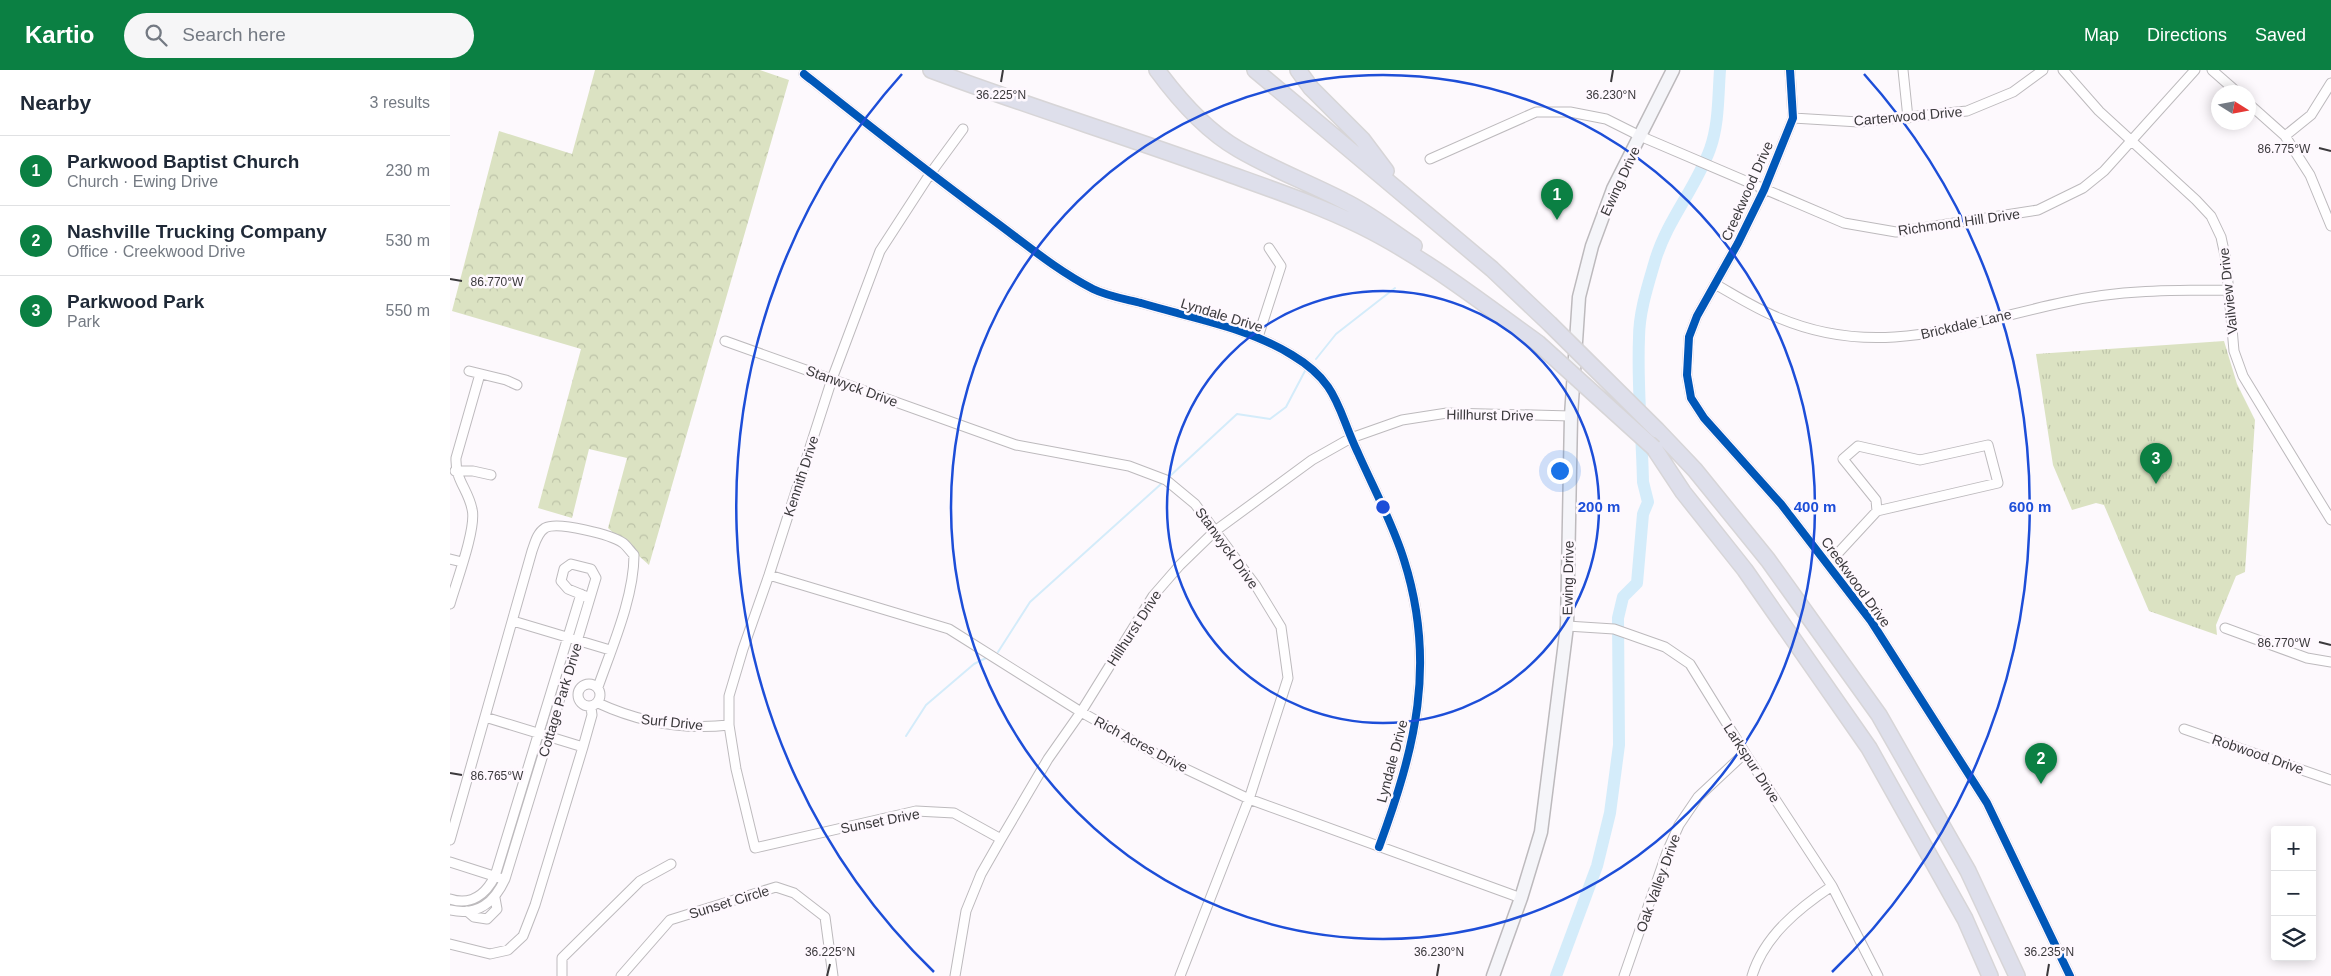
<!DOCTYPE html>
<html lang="en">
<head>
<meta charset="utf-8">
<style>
	body { margin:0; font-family:Helvetica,sans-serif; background:#f6f6f7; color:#1f2937 }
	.controls { position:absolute; right:15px; bottom:15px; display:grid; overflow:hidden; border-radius:5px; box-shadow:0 2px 12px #0003 }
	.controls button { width:45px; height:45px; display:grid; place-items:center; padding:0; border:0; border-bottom:1px solid #e0e1e3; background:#fff; color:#1f2937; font:25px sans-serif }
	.compass { position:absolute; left:1761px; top:15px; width:45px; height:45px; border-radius:50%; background:#fff; box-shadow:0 2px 12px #0003; rotate:101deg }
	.you { position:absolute; left:1109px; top:400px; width:18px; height:18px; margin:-12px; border:4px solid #fff; border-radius:50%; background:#1a73e8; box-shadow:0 0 0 8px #1a73e833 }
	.badge { display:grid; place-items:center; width:32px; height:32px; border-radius:50%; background:#0b8043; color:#fff; font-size:16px; font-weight:700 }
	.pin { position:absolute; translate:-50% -41px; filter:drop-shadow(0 1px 2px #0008) }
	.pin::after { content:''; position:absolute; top:26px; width:18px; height:15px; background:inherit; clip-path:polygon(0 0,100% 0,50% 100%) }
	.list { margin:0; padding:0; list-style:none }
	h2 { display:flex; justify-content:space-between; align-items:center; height:65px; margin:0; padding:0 20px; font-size:21px }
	h2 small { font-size:16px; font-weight:400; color:#747a83 }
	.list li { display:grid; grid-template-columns:32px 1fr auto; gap:15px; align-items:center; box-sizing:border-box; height:70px; padding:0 20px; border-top:1px solid #e0e1e3 }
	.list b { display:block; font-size:19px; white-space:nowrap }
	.list p { margin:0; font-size:16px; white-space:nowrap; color:#747a83 }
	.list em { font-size:16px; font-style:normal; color:#747a83 }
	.icon { flex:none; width:28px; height:28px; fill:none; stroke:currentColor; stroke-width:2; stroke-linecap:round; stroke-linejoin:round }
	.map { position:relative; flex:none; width:1881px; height:906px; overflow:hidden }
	header { display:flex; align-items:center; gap:30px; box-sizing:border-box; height:70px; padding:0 25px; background:#0b8043; color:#fff }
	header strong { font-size:24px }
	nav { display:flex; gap:28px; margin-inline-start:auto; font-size:18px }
	.search { width:350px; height:45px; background:#f6f6f7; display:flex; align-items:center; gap:12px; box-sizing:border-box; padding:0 18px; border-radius:28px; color:#747a83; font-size:19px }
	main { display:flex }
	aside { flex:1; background:#fff }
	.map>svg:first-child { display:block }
</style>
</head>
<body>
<header>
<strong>Kartio</strong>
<div class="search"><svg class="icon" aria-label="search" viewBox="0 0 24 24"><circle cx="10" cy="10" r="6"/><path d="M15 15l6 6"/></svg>Search here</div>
<nav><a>Map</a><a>Directions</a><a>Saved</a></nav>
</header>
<main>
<aside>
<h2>Nearby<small>3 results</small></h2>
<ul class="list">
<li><span class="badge">1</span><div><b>Parkwood Baptist Church</b><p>Church · Ewing Drive</p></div><em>230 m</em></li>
<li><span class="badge">2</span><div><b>Nashville Trucking Company</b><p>Office · Creekwood Drive</p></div><em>530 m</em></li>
<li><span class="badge">3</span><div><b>Parkwood Park</b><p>Park</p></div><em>550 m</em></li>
</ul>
</aside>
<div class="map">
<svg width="1881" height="906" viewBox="0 0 1881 906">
	<defs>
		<pattern id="forest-crowns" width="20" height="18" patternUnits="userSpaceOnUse" patternTransform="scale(1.25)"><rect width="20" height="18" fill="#dbe2c2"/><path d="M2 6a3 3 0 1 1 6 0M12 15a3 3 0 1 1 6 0" fill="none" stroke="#bdc3a8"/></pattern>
		<pattern id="park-tufts" width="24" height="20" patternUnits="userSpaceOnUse" patternTransform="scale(1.25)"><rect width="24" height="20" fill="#dbe2c2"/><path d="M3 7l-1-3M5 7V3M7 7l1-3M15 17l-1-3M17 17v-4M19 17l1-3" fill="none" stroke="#bdc3a8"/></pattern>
	</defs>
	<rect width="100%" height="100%" fill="#fdf9fd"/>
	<path fill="url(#forest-crowns)" d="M145 0H310L339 10 199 495 158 458 177 388 139 379 122 448 88 438 131 279 2 241 49 61 122 84Z"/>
	<path fill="url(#park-tufts)" d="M1774 271 1787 314 1805 350 1795 502 1786 506 1766 555 1767 565 1699 541 1654 435 1646 433 1622 440 1603 395 1586 284Z"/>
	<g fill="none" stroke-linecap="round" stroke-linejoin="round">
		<path stroke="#d4ecfa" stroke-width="2" d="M866 289 886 264 945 218
			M720 406 787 344 820 349 836 337 856 299
			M548 582 580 532 711 414
			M456 666 476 635 524 594 536 588"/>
		<path stroke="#d4ecfa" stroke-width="12" d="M1106 906 1147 796 1160 743 1169 675 1168 548 1173 527 1187 513 1193 444 1198 432 1193 412C1192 364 1187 316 1189 268 1189 242 1198 215 1205 191 1217 150 1246 118 1260 79 1269 54 1268 26 1270 0"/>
		<g stroke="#bdbabd" stroke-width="11">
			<path id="street" d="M1340 0 1343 48 1314 120 1288 173 1247 246 1239 267 1237 305 1241 328 1254 348 1331 434 1421 551 1537 733 1620 906
				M1453 0 1458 48
				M1613 0 1649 41 1746 130 1761 146 1771 167 1776 190 1784 281 1793 306 1881 450
				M1762 0 1787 22
				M354 4C417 54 481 105 547 153 578 176 608 201 643 219 657 226 675 229 691 233 741 248 797 257 842 285 889 313 887 339 908 383 924 419 943 454 954 490 987 594 965 679 929 777
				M1798 33 1835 66 1860 105 1881 156
				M1343 48 1409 52 1517 41 1563 22 1593 0
				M513 59 480 104 430 181 382 309 319 505 293 579 279 626V655L286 699 305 778 466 741 504 743 551 769
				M1835 66 1861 45 1881 13
				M980 89 1086 42H1120L1156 49 1190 66 1394 153 1446 162 1588 140 1633 118 1654 101 1745 0
				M1265 214C1286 226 1306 239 1329 248 1431 291 1514 253 1615 232 1668 220 1723 220 1777 220
				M808 267 831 196 819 178
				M275 271 566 375 679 396 716 410 745 434 806 516 831 557 838 608 799 729 730 906
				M19 301 56 310 67 315
				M5 401H23L41 405
				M0 489 12 492
				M1378 494 1427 441 1548 413 1538 375 1470 390 1408 376 1393 389 1426 430 1427 441
				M319 505 499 559 631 642 717 690 799 729 1071 828
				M0 534C6 513 27 457 22 439 18 419 5 410 6 388L30 304
				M63 551 160 580
				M1117 556 1164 559 1215 577 1240 594 1295 683 1382 816 1428 906
				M1775 558 1857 588 1881 592
				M128 625a11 11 0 1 1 22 0a11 11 0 1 1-22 0Z
				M148 633C189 652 234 660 279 655
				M35 647 133 677
				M1734 659 1881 710
				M0 770 82 481C85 473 87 463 95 458 108 451 162 465 173 473 177 476 180 481 184 485 184 527 162 577 148 617
				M0 792 50 808
				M0 829C21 836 36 824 45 806L131 524
				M0 840C28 846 44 833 55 809 86 709 116 608 146 508L141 499 121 494 114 499 111 511 118 519 140 528
				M17 841 24 847 37 849 47 839 45 828
				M0 874 40 884 58 880 73 866 85 835 133 677 142 645 141 637
				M112 906V888L190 811 221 794
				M171 906 220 850 326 817 344 823 375 847 383 906
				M505 906 516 841 531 804 551 769 598 689 631 642 703 526 730 495 765 461 862 390 901 368 952 350 997 343 1121 346
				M1174 906 1217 782 1229 755 1248 727 1295 683
				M1302 906C1314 866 1349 838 1382 816"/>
		</g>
		<g stroke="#bdbabd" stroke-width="15">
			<path id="secondary" d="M1043 906 1071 828 1091 762 1117 556 1121 346 1129 227 1142 176 1163 119 1223 0"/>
		</g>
		<g stroke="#d7d5d7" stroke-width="18">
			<path id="highway" d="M481 0C577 36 675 66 771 101 818 118 866 134 911 156 974 187 1031 232 1088 273
				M707 0C729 30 755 60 788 79 822 99 859 113 894 131 919 143 941 161 964 176
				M805 0 1042 199 1100 254
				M848 0 861 18 912 69 936 101
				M1207 360 1245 400 1318 490 1429 645 1518 801 1567 906
				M1204 378 1233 422 1295 500 1419 678 1515 849 1540 906"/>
		</g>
		<use href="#street" stroke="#fffeff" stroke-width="9"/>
		<use href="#secondary" stroke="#f5f5f9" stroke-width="12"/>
		<use href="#highway" stroke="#dedfeb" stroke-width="15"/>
		<g stroke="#d7d5d7" stroke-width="18" stroke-linecap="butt">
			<path id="highway-bridge" d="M1100 254 1207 360
				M1088 273 1204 378"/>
		</g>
		<use href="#highway-bridge" stroke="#dedfeb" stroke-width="15"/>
		<g stroke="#fef8fe" stroke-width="11">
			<path id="cycleway" d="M1340 0 1343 48 1314 120 1288 173 1247 246 1239 267 1237 305 1241 328 1254 348 1331 434 1421 551 1537 733 1620 906
				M354 4C417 54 481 105 547 153 578 176 608 201 643 219 657 226 675 229 691 233 741 248 797 257 842 285 889 313 887 339 908 383 924 419 943 454 954 490 987 594 965 679 929 777"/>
		</g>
		<use href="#cycleway" stroke="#0057b8" stroke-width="8"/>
	</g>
	<path fill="none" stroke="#3b393c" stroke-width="2" d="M551 12 553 0M1161 12 1163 0M1869 78 1881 81M0 209 12 211M1869 572 1881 575M0 703 12 705M377 906 380 894M987 906 989 894M1597 906 1599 894"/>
	<g fill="none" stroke="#1d4ed8" stroke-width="2.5">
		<circle cx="933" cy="437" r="216"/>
		<circle cx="933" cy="437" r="432"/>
		<path d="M484 902A647 647 0 0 1 452 4M1414 4A647 647 0 0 1 1382 902"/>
	</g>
	<g text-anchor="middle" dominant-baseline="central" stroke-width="5" stroke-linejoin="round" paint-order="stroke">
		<g font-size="14" fill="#3b393c" stroke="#fef8fe">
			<text transform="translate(1458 46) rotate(-5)">Carterwood Drive</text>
			<text transform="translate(1170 111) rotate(-65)">Ewing Drive</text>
			<text transform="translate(1297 121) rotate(-66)">Creekwood Drive</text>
			<text transform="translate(1509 152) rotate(-8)">Richmond Hill Drive</text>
			<text transform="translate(1778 221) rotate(-96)">Vailview Drive</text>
			<text transform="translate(772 245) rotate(17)">Lyndale Drive</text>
			<text transform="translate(1516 254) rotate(-13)">Brickdale Lane</text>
			<text transform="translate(402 316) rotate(20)">Stanwyck Drive</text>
			<text transform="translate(1040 345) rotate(1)">Hillhurst Drive</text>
			<text transform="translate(351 406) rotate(-72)">Kennith Drive</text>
			<text transform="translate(777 478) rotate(54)">Stanwyck Drive</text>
			<text transform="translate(1118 508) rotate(-89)">Ewing Drive</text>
			<text transform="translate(1406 512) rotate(54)">Creekwood Drive</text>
			<text transform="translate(684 558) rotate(-57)">Hillhurst Drive</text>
			<text transform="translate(110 630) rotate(-73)">Cottage Park Drive</text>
			<text transform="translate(222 652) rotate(6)">Surf Drive</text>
			<text transform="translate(691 674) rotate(28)">Rich Acres Drive</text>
			<text transform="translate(1808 684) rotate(19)">Robwood Drive</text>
			<text transform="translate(942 691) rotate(-75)">Lyndale Drive</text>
			<text transform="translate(1302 693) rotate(57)">Larkspur Drive</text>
			<text transform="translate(430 751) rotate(-11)">Sunset Drive</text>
			<text transform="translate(1208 813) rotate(-70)">Oak Valley Drive</text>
			<text transform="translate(279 832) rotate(-17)">Sunset Circle</text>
		</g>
	</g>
	<g font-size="12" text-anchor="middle" fill="#3b393c" stroke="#fef8fe" stroke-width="5" stroke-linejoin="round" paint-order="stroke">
		<text x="551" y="29">36.225°N</text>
		<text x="1161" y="29">36.230°N</text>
		<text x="1834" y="83">86.775°W</text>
		<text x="47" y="216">86.770°W</text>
		<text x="1834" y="577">86.770°W</text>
		<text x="47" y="710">86.765°W</text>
		<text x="380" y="886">36.225°N</text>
		<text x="989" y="886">36.230°N</text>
		<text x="1599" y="886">36.235°N</text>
	</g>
	<circle cx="933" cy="437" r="8" fill="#1d4ed8" stroke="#fef8fe" stroke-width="2.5"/>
	<g font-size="15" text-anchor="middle" font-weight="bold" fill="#1d4ed8" stroke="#fef8fe" stroke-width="5" stroke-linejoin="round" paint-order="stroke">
		<text x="1149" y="442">200 m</text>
		<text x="1365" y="442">400 m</text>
		<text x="1580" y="442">600 m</text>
	</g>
</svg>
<div class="controls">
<button>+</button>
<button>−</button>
<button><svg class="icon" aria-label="layers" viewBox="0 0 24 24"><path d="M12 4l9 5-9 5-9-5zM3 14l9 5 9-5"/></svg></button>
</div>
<svg class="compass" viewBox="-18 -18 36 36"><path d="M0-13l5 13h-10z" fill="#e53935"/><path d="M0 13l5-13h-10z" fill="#747a83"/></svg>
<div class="you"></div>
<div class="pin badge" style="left:1107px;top:150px">1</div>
<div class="pin badge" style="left:1591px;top:714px">2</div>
<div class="pin badge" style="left:1706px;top:414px">3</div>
</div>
</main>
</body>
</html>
